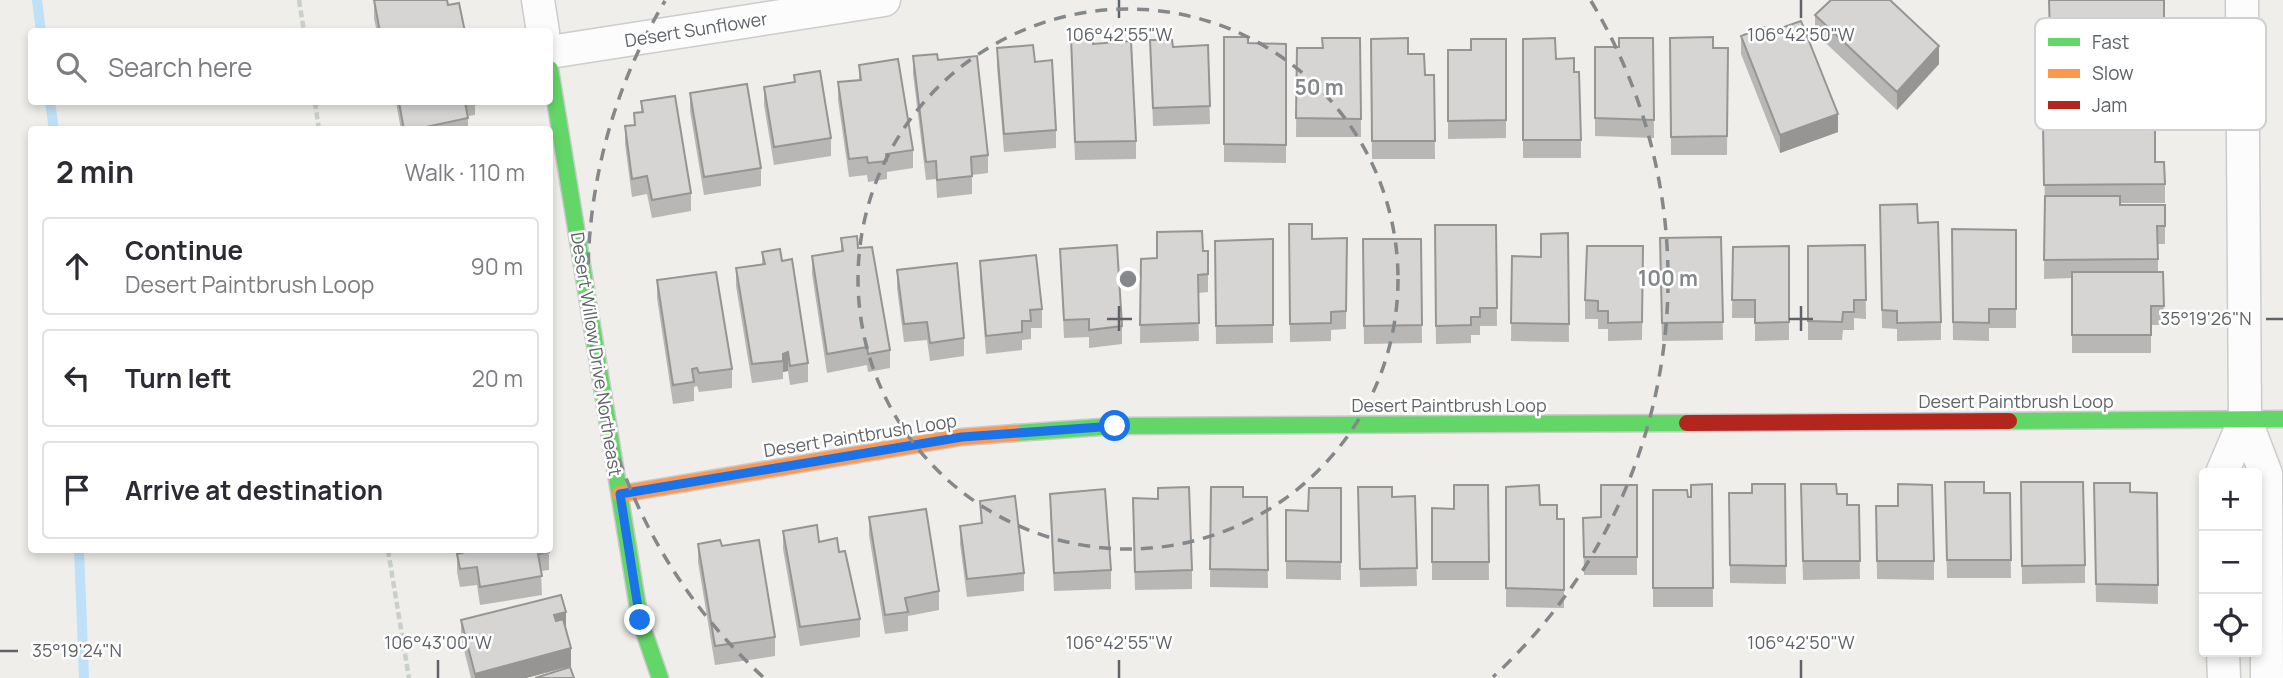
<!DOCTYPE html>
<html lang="en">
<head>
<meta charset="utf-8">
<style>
	body { margin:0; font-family:Manrope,sans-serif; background:#f2f2f3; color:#2b2b33 }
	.controls { position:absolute; right:21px; bottom:21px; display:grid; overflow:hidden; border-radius:7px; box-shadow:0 4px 10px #0003 }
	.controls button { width:63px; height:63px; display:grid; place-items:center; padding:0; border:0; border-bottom:2px solid #e1e1e2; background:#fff; color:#2b2b33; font:35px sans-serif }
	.stop { position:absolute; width:21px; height:21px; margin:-16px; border:5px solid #1a73e8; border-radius:50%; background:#fff }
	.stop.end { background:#1a73e8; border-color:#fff; box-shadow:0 2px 7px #0008 }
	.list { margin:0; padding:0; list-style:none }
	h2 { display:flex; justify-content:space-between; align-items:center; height:91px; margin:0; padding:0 28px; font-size:30px }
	h2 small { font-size:23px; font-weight:400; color:#7c7c81 }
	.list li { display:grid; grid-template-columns:46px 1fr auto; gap:21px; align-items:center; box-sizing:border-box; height:98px; margin:0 14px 14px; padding:0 14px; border:2px solid #e1e1e2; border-radius:7px }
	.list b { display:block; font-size:26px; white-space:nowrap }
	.list p { margin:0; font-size:23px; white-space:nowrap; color:#7c7c81 }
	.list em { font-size:23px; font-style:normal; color:#7c7c81 }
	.icon { flex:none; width:38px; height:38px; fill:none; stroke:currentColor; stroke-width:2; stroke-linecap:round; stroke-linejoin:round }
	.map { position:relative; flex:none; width:2283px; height:678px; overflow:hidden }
	.search { position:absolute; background:#fff; box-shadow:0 4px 10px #0003; left:28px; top:28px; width:525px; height:77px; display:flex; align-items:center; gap:18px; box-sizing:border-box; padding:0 24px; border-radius:7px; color:#7c7c81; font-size:26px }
	.panel { position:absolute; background:#fff; box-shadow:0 4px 10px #0003; left:28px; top:126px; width:525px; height:427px; border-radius:7px }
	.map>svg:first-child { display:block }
</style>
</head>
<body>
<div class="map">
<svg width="2283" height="678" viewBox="0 0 2283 678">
	<rect width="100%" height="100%" fill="#efeeea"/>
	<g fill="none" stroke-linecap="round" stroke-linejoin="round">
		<path stroke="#bfe0f9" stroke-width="10" d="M37 0 41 32
			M50 102 54 130
			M79 550 84 678"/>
		<g stroke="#cbcccc" stroke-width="35">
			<path id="street" d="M538 0 543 32
				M2242 0 2245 419
				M550 52 884 0
				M2222 473 2245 419 2266 474 2267 678
				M2223 652 2224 678"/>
		</g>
		<g stroke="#cacacb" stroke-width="19">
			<path id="fast" d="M550 69 640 620 660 678
				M2009 421 2283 419
				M1015 433 1115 426 1687 423"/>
		</g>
		<g stroke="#cacacb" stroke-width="19">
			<path id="slow" d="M620 494 962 437 1015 433"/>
		</g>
		<g stroke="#cacacb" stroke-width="19">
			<path id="jam" d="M1687 423 2009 421"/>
		</g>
		<path stroke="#cacfcc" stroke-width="4.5" stroke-dasharray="7 3.5" stroke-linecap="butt" d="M299 0 304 32
			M315 102 319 130
			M388 550 409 678"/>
		<use href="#street" stroke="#fdfcfc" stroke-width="32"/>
		<use href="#fast" stroke="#63d668" stroke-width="16"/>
		<use href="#slow" stroke="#ff974d" stroke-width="16"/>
		<use href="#jam" stroke="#b3261e" stroke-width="16"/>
	</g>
	<path fill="#b8b7b5" d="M374 0 448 5 465 32H377L374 19Z
		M2049 0H2164V46L2127 45V48H2159L2160 128H2155V162L2165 184V203H2120V205H2165V244H2158V272H2163L2164 325H2151V353H2072V278L2044 279 2045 203 2043 123H2077V55H2050Z
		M1815 15 1939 64 1897 110 1815 33Z
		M1767 33 1838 132 1780 153 1741 54V36Z
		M1071 37 1093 44 1136 141V159L1075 160Z
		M1224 37 1248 43 1286 44V163L1224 162Z
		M1360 38 1361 137H1296L1297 48H1322Z
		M1653 38 1654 138 1595 136V47H1619Z
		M1670 38 1713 48H1728L1727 155H1671Z
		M1371 39 1408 54 1425 75H1434L1435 159H1372Z
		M1506 39V138L1448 139V50H1471Z
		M1523 39 1556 59 1574 72 1581 140V158H1523Z
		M1150 40 1173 47 1208 45 1210 124 1153 126Z
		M997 48 1035 62 1056 130V148L1004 152 997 67Z
		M913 56 938 60 988 155V173L972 175V194L937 198 936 179 926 180 913 74Z
		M859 65 913 150V168L887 172V179L868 182 867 175 849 177 838 100V82L859 80Z
		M794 75 831 138V156L774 165 764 105V87L794 82Z
		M690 93 761 168V186L704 195 690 111Z
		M641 101 691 193V211L652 218 647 194 632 197 625 144V126L634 125V113L641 112Z
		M396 102H475V115L468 116V130H401Z
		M1880 205 1918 223 1941 322V340L1897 341V329L1882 328Z
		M1289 224 1312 239 1347 238 1346 329 1331 330V341L1290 342Z
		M1435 225H1496L1497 326H1480V335H1471V343L1436 344Z
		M1952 229 2016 230V328H1989V341L1953 340Z
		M1568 233 1569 342 1511 341 1512 256 1541 257Z
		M1721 237 1723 340 1662 341 1660 238Z
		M841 238 858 248 890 350V368L868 372 867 365 827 373 812 274V256L841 251Z
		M1273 239V343L1216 344 1215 241Z
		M1363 239H1421L1422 343 1364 344Z
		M1865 245 1866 319 1854 318V330H1843L1842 340H1808V246Z
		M1643 246 1642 340 1608 341V329H1598V319H1585V300Z
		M1789 246V340L1755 341V318H1732L1733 247Z
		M1060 249 1122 326V344L1089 348V337L1064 338Z
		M1203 251H1208V292L1198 293 1199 341 1140 343 1141 259 1157 258Z
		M762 252 808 363V382L790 385 788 371 783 372V379L752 383 736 286V268L762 264Z
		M980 261 1042 309V328H1031V339L1022 340V350L986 354 980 279Z
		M897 270 964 338V356L930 361 927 340 904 342 897 288Z
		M657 280 732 369V388L699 392 697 386 694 387V401L673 404 657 298Z
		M1945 482 1984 493H2010L2011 578H1947Z
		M2021 482 2085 565V583L2022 584Z
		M2094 483 2130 492 2157 493 2158 604 2096 602Z
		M1712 484 1713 607H1653V490L1691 497Z
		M1785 484 1786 584 1730 583 1729 493H1752Z
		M1488 485 1489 580H1432V508L1454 509Z
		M1637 485V575H1584L1583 518 1601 517Z
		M1211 487 1243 497H1267L1268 588 1210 587Z
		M1358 487 1392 497 1415 496 1417 586 1360 587Z
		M1506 487 1540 505 1557 519H1564V608L1506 607Z
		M1341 488V580L1286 579V510L1308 511Z
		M1050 494 1111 570V589L1054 591 1050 512Z
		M1837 494 1847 505H1859L1860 579 1803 580 1801 502Z
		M980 501 1024 573V591L967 597 960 544V526L981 523Z
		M1876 506 1934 561V580L1877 579Z
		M1133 516 1192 570V589L1135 590Z
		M869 517 939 591V610L908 616V631L885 634 869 535Z
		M783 531 819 542 839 552 860 619V637L800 646 783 549Z
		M698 544 775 637V656L715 665 698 562Z
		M471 550H549V570L541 571 542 595 480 605 477 585 460 587 457 572V554Z
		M461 620 571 666 526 678H471L461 638Z"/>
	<path fill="#969594" d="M1939 46V64L1897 110V92Z
		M1838 114V132L1780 153V135Z
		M788 352V371L783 372V354Z
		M566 612V630L554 634V615Z
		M571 648V666L526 678H475V674Z"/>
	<path fill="#d6d5d3" stroke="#969594" stroke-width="2" d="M374 0H447L448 5 459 3 465 32H380Z
		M1831 0H1890L1939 46 1897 92 1815 15Z
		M2049 0H2164V27H2126L2127 36 2050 37Z
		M1801 21 1838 114 1780 135 1741 36 1764 27 1767 33Z
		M1071 37H1093V44L1131 41 1136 141 1075 142Z
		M1224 37H1248V43L1286 44V145L1224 144Z
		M1713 37V48H1728L1727 136 1671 137 1670 38Z
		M1322 38H1360L1361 119 1296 118 1297 48H1323Z
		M1408 38V54H1424L1425 75H1434L1435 141H1372L1371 39Z
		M1555 38 1556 59 1574 58V72H1579L1581 140H1523V39Z
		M1619 38H1653L1654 120 1595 118V47H1619Z
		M1471 39H1506V120L1448 121V50H1471Z
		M1150 40H1172L1173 47 1208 45 1210 106 1153 108Z
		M1033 45 1035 62 1052 60 1056 130 1004 134 997 48Z
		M937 54 938 60 977 56 988 155 971 157 972 176 937 180 936 161 926 162 913 56Z
		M898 59 913 150 886 154 887 161 868 163 867 157 849 159 838 82 861 80 859 65Z
		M820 71 831 138 774 147 764 87 795 82 794 75Z
		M747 84 761 168 704 177 690 93Z
		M675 96 691 193 652 200 647 176 632 179 625 126 635 125 634 113 643 112 641 101Z
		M399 102H465L468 118 412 130H404Z
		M2043 123H2155V162H2164L2165 184 2044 185Z
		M2045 196H2120V205H2165V226H2157L2158 259 2044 260Z
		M1917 204 1918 223 1938 222 1941 322 1897 323V311L1882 310 1880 205Z
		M1289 224H1312V239L1347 238 1346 311 1331 312V323L1290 324Z
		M1435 225H1496L1497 308H1480V317H1471V325L1436 326Z
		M1952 229 2016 230V309H1989V323L1953 322Z
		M1202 231 1203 251H1208V274L1198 275 1199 323 1140 325 1141 259 1157 258V232Z
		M1568 233 1569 324 1511 323 1512 256 1541 257V234Z
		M857 236 858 248 872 247 890 350 868 354 867 347 827 354 812 256 843 251 841 238Z
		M1721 237 1723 322 1662 323 1660 238Z
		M1273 239V325L1216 326 1215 241Z
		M1363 239H1421L1422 325 1364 326Z
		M1117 245 1122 326 1089 330V319L1064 320 1060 249Z
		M1865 245 1866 300H1854V312H1843L1842 322 1808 321V246Z
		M1587 246H1643L1642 322 1608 323V311H1598V301L1585 300Z
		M1789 246V322L1755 323V300H1732L1733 247Z
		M780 249 782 261 792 259 808 363 790 366 788 352 783 354V361L752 364 736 268 765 264 762 252Z
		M1036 255 1042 309 1030 310 1031 321H1022V332L986 336 980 261Z
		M957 263 964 338 930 343 927 322 904 324 897 270Z
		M716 272 732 369 699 373 697 368 692 369 694 382 673 385 657 280Z
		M2072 272H2163L2164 306H2151V335H2072Z
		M1945 482H1984V493H2010L2011 560H1947Z
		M2021 482H2083L2085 565 2022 566Z
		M2094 483H2130V492L2157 493 2158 585 2096 584Z
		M1712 484 1713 588H1653V490H1687L1688 497H1691V485Z
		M1752 484H1785L1786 566 1730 565 1729 493H1752Z
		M1801 484H1836L1837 494H1847V505H1859L1860 561H1803Z
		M1898 484 1932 485 1934 561H1877L1876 506H1898Z
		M1454 485H1488L1489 562H1432V508L1454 509Z
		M1539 485 1540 505H1557V519H1564V590L1506 588V487Z
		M1601 485H1637V557H1584L1583 518 1601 517Z
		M1189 487 1192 570 1135 572 1133 498 1158 499V488Z
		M1211 487H1243V497H1267L1268 570 1210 569Z
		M1358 487H1392V497L1415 496 1417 568 1360 569Z
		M1309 488H1341V562L1286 561V510L1308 511Z
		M1105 489 1111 570 1054 573 1050 494Z
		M1015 496 1024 573 967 579 960 526 982 523 980 501Z
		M926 509 939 591 905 598 908 612 885 615 869 517Z
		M817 525 819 542 837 538 839 552 845 551 860 619 800 627 783 531Z
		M720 540 722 546 759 540 775 637 715 646 698 544Z
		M473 550H549V552L538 554 542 576 480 587 477 567 460 569 457 554Z
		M561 595 566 612 554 615 556 621 563 619 571 648 475 674 461 620Z
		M570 667 574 678H535Z"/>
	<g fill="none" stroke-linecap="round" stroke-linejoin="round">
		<path stroke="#1a73e8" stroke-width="9" d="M640 620 620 494 962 437 1115 426"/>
	</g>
	<path fill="none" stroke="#5f6368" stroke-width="2.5" d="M1119 0V18M1801 0V18M1119 306V331M1801 306V331M1107 319H1132M1789 319H1813M2266 319H2283M0 651H18M438 660V678M1119 660V678M1801 660V678"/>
	<g fill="none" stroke="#84888a" stroke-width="3.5" stroke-dasharray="12 9">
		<circle cx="1128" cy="279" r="270"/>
		<path d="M763 677A540 540 0 0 1 665 1M1591 1A540 540 0 0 1 1493 677"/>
	</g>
	<g text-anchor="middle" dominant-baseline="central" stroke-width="5" stroke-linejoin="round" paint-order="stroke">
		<g font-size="18" fill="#5f6368" stroke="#fff">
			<text transform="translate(696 29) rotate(-9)">Desert Sunflower</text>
			<text transform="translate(597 354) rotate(81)">Desert Willow Drive Northeast</text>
			<text x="2016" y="401">Desert Paintbrush Loop</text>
			<text x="1449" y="405">Desert Paintbrush Loop</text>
			<text transform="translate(860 435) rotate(-9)">Desert Paintbrush Loop</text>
		</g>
	</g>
	<rect x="2035" y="18" width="231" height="112" rx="10" fill="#fff" stroke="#cfd0d2" stroke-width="2"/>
	<rect x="2048" y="38" width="32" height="8" fill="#63d668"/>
	<rect x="2048" y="69" width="32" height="9" fill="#ff974d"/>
	<rect x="2048" y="101" width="32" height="8" fill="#b3261e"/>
	<g font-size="19" fill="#5f6368">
		<text x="2092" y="49">Fast</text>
		<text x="2092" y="80">Slow</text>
		<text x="2092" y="112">Jam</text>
	</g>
	<g font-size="18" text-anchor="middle" fill="#5f6368" stroke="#fff" stroke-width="5" stroke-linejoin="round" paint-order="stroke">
		<text x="1119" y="41">106°42'55"W</text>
		<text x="1801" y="41">106°42'50"W</text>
		<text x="2206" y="325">35°19'26"N</text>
		<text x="438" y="649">106°43'00"W</text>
		<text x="1119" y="649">106°42'55"W</text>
		<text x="1801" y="649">106°42'50"W</text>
		<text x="77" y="657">35°19'24"N</text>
	</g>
	<circle cx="1128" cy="279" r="10" fill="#84888a" stroke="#fff" stroke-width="3.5"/>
	<g font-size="21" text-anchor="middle" font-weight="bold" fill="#84888a" stroke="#fff" stroke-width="5" stroke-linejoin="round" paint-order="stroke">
		<text x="1319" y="95">50 m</text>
		<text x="1668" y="286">100 m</text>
	</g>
</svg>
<div class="controls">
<button>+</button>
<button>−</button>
<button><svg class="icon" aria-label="locate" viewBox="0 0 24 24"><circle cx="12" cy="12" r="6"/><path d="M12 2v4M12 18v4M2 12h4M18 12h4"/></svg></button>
</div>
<div class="stop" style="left:1115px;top:426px"></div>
<div class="stop end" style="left:640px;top:620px"></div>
<div class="search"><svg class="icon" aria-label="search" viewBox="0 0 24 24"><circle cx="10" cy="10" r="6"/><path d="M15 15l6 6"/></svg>Search here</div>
<section class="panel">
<h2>2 min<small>Walk · 110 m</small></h2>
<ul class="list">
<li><svg class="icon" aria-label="ahead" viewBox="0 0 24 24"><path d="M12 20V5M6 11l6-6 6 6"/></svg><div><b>Continue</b><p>Desert Paintbrush Loop</p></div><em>90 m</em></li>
<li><svg class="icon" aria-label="left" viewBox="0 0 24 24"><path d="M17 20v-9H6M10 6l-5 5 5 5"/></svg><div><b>Turn left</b></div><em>20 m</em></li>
<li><svg class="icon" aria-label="arrive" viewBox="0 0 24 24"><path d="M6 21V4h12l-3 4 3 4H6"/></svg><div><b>Arrive at destination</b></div></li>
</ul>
</section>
</div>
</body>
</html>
